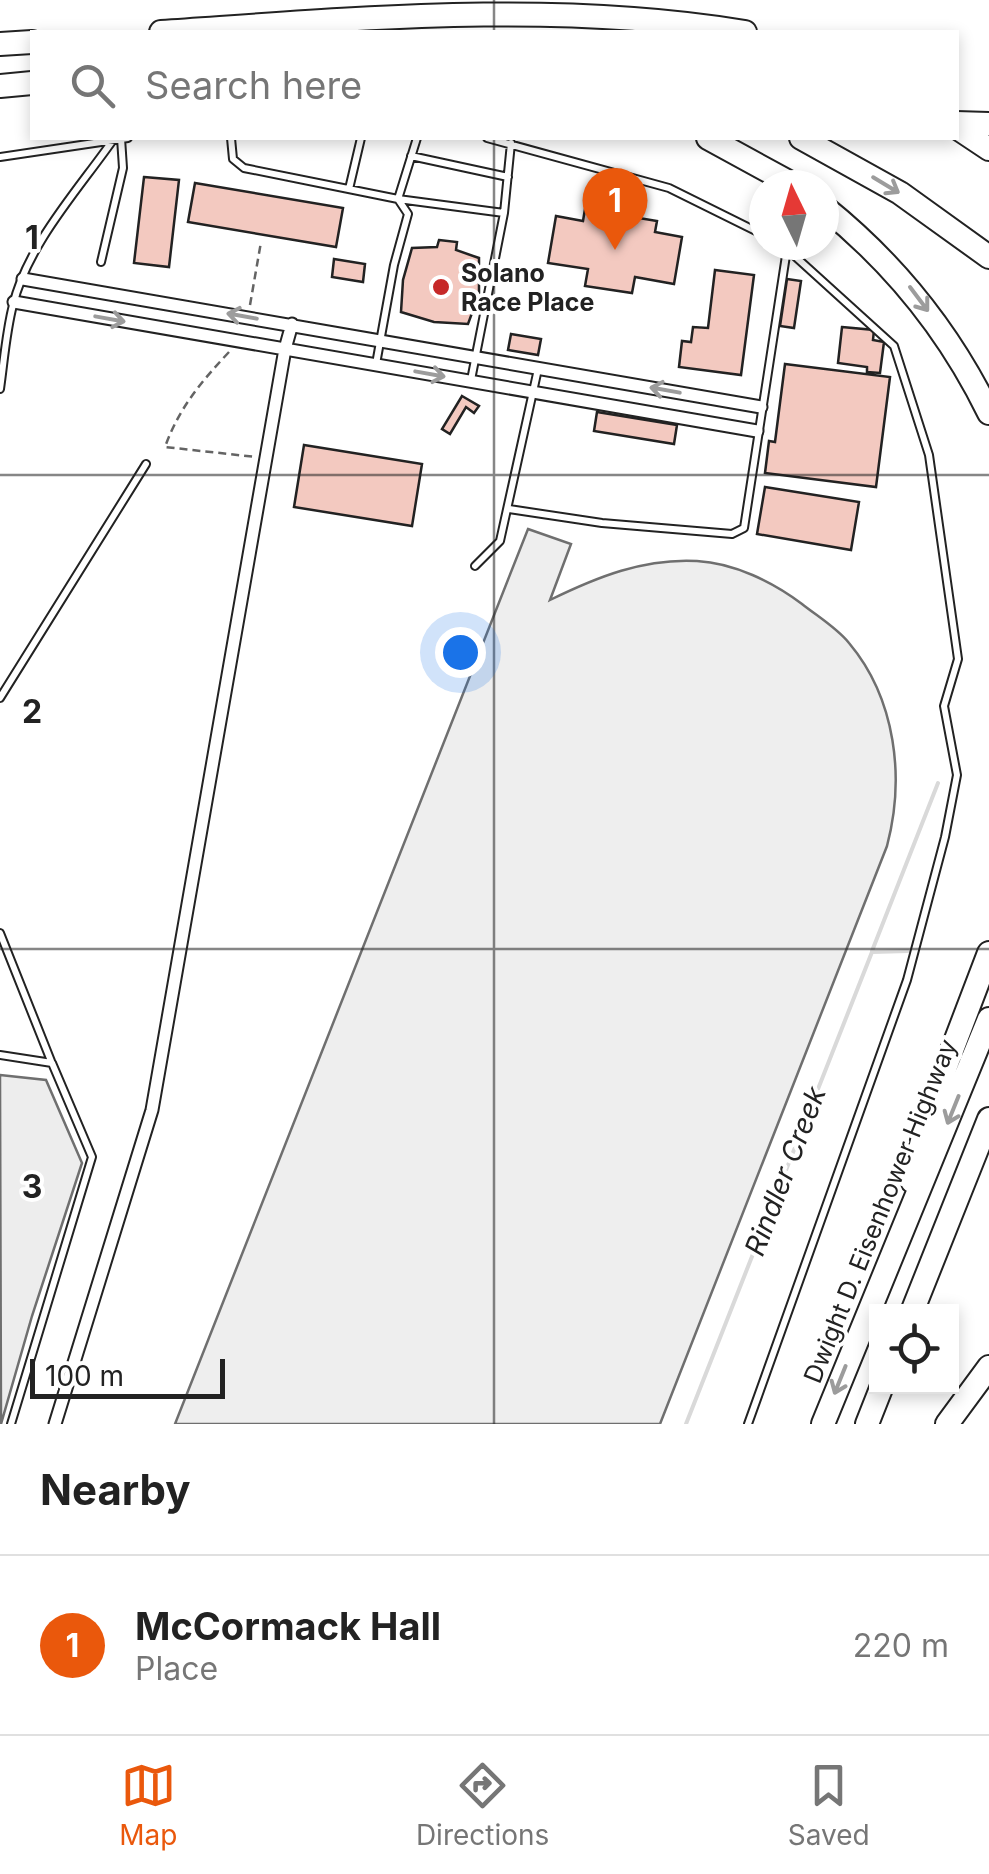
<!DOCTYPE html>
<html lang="en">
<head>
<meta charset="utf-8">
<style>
	body { margin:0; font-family:Inter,sans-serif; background:#f2f2f2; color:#222 }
	.controls { position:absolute; right:30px; bottom:30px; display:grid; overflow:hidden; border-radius:0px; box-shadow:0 5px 15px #0003 }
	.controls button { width:90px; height:90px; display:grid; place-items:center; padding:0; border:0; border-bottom:2px solid #e0e0e0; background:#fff; color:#222; font:50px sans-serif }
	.compass { position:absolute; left:749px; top:170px; width:90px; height:90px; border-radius:50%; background:#fff; box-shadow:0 5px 15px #0003; rotate:355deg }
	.scale { position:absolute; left:30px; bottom:25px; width:195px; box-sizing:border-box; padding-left:10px; border:5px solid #222; border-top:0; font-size:28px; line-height:35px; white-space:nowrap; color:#222; -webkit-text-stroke:8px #fff; paint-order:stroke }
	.you { position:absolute; left:460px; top:652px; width:35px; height:35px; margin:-25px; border:8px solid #fff; border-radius:50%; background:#1a73e8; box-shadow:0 0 0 15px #1a73e833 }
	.badge { display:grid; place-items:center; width:65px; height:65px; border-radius:50%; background:#ea580c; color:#fff; font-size:32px; font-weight:700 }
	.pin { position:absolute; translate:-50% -82px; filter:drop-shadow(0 2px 5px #0008) }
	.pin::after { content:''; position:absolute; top:52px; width:35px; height:30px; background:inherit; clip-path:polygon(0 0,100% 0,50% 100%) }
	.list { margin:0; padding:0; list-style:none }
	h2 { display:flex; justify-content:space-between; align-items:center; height:130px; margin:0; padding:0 40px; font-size:42px }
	h2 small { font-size:32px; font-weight:400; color:#767676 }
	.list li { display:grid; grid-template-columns:65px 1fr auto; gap:30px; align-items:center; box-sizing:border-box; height:180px; padding:0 40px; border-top:2px solid #e0e0e0 }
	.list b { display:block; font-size:38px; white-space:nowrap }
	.list p { margin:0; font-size:32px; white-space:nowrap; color:#767676 }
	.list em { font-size:32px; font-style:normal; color:#767676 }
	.icon { flex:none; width:55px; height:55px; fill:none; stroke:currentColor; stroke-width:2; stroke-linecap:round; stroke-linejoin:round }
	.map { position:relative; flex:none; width:989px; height:1424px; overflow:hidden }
	.search { position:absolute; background:#fff; box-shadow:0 5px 15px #0003; left:30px; right:30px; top:30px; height:110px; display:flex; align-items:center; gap:25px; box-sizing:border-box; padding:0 35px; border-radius:0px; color:#767676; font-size:38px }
	.sheet { height:310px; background:#fff }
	nav { display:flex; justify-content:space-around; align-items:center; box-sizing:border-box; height:140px; border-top:2px solid #e0e0e0; background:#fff; font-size:28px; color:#767676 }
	nav a { display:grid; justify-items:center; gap:5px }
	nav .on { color:#ea580c }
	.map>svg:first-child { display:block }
</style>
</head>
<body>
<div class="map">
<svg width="989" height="1424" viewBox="0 0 989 1424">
	<rect width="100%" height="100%" fill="#fff"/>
	<path fill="#eee" stroke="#6f6f6f" stroke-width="2.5" d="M528 529 571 544 550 600C597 577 644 558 697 561 734 563 773 582 802 604 817 616 837 628 849 643 896 699 905 778 887 846L660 1424H175Z"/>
	<path fill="#ededed" stroke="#6f6f6f" stroke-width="2.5" d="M0 1075 46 1080 82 1163 32 1316 1 1424Z"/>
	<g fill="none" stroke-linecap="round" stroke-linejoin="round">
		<path stroke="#d9d9d9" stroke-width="4" d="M872 951 938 783
			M686 1424 872 952 908 951"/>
	</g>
	<path fill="#f3c9c0" stroke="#222" stroke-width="2.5" d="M144 177 179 180 169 267 134 263Z
		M195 183 343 208 336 247 188 222Z
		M585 209 657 221 655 232 682 237 674 284 635 277 632 293 585 286 588 269 548 263 556 216 583 221Z
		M439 240 457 242 456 250 479 258V294L468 324 434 322 401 312 403 280 412 248 437 247Z
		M334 259 365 264 363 282 332 277Z
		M715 270 754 275 741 375 679 367 682 341 691 342 693 327 708 328Z
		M787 279 801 281 794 328 780 326Z
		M842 327 874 330 873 340 884 342 880 373 867 372V367L838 363Z
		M511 334 541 339 538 355 508 350Z
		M785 364 890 377 876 487 765 473 769 441 775 442Z
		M462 396 479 406 474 413 466 407 450 434 442 429Z
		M597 412 677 425 674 444 594 431Z
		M304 445 422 464 412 526 294 507Z
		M765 487 859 502 851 550 757 534Z"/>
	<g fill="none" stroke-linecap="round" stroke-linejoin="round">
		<g stroke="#222" stroke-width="10">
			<path id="lane" d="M231 138 233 159 244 168 398 199 408 214 394 265 376 364
				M417 138 398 199 504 213 471 380
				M487 138 669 188 764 235
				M411 156 508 177
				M0 157 128 138
				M349 189 361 138
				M504 213 511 143
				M101 262 123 168 121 138
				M0 389C4 361 6 332 13 305 28 244 78 190 113 140
				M509 509 602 523 732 534 744 528 787 249 780 245
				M475 566 500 541 538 369
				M0 698 146 464
				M0 933 51 1061
				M0 1055 52 1063 92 1157 11 1424
				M748 1424 907 980 945 837 957 775 944 706 958 659 929 455 894 346 787 249"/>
		</g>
		<g stroke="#222" stroke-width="15">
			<path id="street" d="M23 279 761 407
				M14 302 757 431
				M55 1424 152 1110 285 349 292 324"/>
		</g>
		<g stroke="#222" stroke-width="26">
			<path id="highway" d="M161 32C355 19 553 0 745 32
				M0 44 32 42
				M0 86 32 83
				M956 123 989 124
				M956 127 989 149
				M708 138 794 185
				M801 138 900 193 989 257
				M824 207C895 264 949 331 989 413
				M912 1181 931 1105 989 953
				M912 1312 989 1119
				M823 1424 989 1019
				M867 1424 882 1386
				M947 1424 989 1367"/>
		</g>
		<path stroke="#646464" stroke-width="2.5" stroke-dasharray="8 5" stroke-linecap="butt" d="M250 305 261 242
			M229 352C201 382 179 408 165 447L256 457"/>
		<use href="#lane" stroke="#fff" stroke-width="6"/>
		<use href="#street" stroke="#fff" stroke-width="11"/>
		<use href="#highway" stroke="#fff" stroke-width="22"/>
	</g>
	<defs><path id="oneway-shaft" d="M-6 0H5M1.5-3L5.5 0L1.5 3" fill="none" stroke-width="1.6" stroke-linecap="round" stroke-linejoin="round" transform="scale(2.5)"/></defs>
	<g stroke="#9c9c9c">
		<use href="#oneway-shaft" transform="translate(886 185) rotate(31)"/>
		<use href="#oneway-shaft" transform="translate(919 299) rotate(53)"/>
		<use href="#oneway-shaft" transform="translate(242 316) rotate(-170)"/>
		<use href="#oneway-shaft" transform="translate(110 319) rotate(10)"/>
		<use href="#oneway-shaft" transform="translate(430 374) rotate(10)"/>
		<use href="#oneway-shaft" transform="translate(665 390) rotate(-170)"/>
		<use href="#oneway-shaft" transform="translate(953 1110) rotate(112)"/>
		<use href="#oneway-shaft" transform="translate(840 1380) rotate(112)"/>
	</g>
	<path fill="none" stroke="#222" stroke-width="2.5" stroke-opacity="0.55" d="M494 0V32M494 138V1424M0 475H989M0 949H989"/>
	<circle fill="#c62828" stroke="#fff" stroke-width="4" cx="441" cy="287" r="10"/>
	<g text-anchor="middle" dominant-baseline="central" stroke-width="8" stroke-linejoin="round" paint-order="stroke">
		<g font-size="25" font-weight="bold" fill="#222" stroke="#fff" text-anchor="start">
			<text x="461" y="273">Solano<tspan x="461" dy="29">Race Place</tspan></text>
		</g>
		<g font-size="25" fill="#222" stroke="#fff">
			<text transform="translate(880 1211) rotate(-68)">Dwight D. Eisenhower Highway</text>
		</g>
		<g font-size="28" font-style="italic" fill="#222" stroke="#fff">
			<text transform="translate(785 1171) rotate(-69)">Rindler Creek</text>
		</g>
	</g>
	<g font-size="32" text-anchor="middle" font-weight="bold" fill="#222" stroke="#fff" stroke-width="8" stroke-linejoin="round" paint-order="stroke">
		<text x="32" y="249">1</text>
		<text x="32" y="723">2</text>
		<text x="32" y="1198">3</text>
	</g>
</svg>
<div class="controls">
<button><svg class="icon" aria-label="locate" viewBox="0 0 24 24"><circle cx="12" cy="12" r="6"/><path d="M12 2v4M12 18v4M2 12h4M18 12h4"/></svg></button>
</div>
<svg class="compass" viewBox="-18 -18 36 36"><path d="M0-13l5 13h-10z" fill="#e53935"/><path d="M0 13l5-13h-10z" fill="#767676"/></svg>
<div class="scale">100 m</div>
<div class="you"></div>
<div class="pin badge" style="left:615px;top:250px">1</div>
<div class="search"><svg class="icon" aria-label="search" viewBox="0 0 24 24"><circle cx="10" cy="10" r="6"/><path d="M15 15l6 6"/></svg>Search here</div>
</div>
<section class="sheet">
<h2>Nearby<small></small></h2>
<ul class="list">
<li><span class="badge">1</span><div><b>McCormack Hall</b><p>Place</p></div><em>220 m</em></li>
</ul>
</section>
<nav>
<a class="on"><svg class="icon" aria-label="map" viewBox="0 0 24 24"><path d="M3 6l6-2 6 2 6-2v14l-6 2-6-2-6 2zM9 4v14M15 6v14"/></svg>Map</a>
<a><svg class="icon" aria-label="directions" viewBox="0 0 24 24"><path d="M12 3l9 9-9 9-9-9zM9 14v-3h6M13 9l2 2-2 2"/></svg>Directions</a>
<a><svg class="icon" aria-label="saved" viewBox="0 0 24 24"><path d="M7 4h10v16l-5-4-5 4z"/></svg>Saved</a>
</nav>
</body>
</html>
